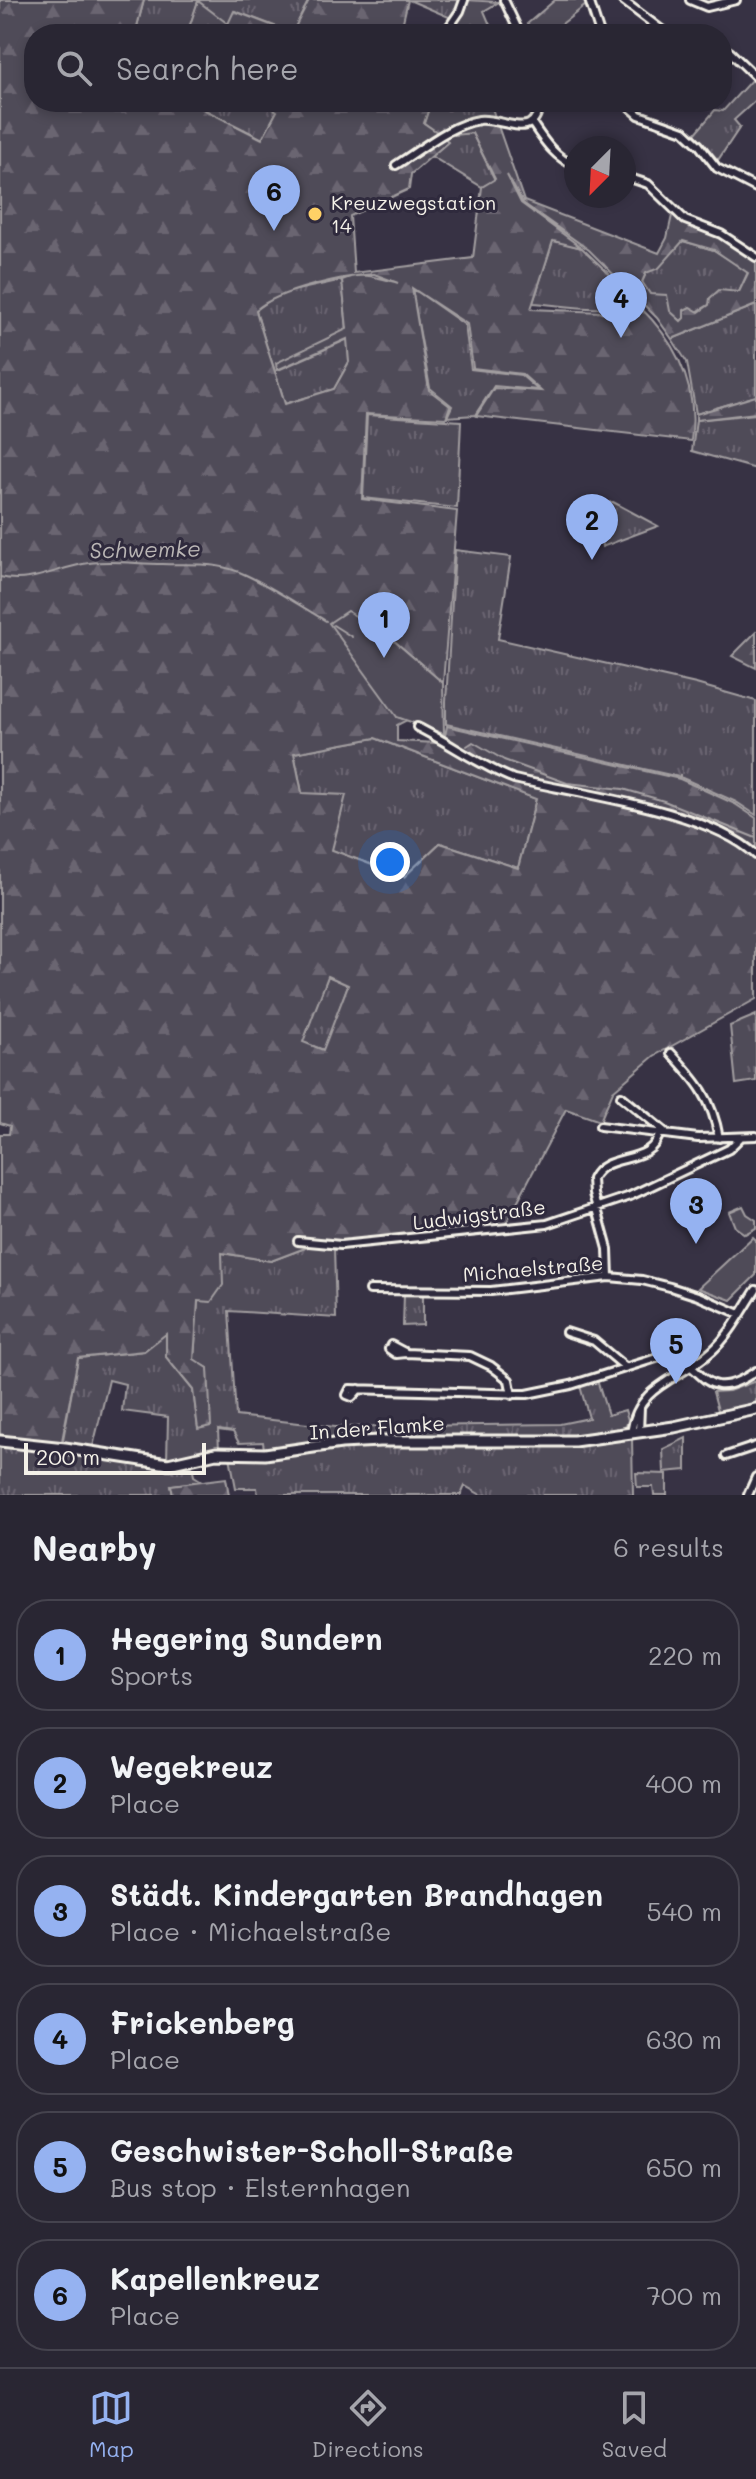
<!DOCTYPE html>
<html lang="en">
<head>
<meta charset="utf-8">
<style>
	body { margin:0; font-family:Mali,sans-serif; background:#312e3b; color:#f1f3f6 }
	.compass { position:absolute; left:564px; top:136px; width:72px; height:72px; border-radius:50%; background:#292633; box-shadow:0 4px 12px #0003; rotate:204deg }
	.scale { position:absolute; left:24px; bottom:20px; width:182px; box-sizing:border-box; padding-left:8px; border:4px solid #f4f1e8; border-top:0; font-size:22px; line-height:28px; white-space:nowrap; color:#f4f1e8; -webkit-text-stroke:6px #2f2a3d; paint-order:stroke }
	.you { position:absolute; left:390px; top:862px; width:28px; height:28px; margin:-20px; border:6px solid #fff; border-radius:50%; background:#1a73e8; box-shadow:0 0 0 12px #1a73e833 }
	.badge { display:grid; place-items:center; width:52px; height:52px; border-radius:50%; background:#95b2f1; color:#111; font-size:26px; font-weight:700 }
	.pin { position:absolute; translate:-50% -66px; filter:drop-shadow(0 2px 4px #0008) }
	.pin::after { content:''; position:absolute; top:42px; width:28px; height:24px; background:inherit; clip-path:polygon(0 0,100% 0,50% 100%) }
	.list { margin:0; padding:0; list-style:none }
	h2 { display:flex; justify-content:space-between; align-items:center; height:104px; margin:0; padding:0 32px; font-size:34px }
	h2 small { font-size:26px; font-weight:400; color:#a5a5ac }
	.list li { display:grid; grid-template-columns:52px 1fr auto; gap:24px; align-items:center; box-sizing:border-box; height:112px; margin:0 16px 16px; padding:0 16px; border:2px solid #45434e; border-radius:32px }
	.list b { display:block; font-size:30px; white-space:nowrap }
	.list p { margin:0; font-size:26px; white-space:nowrap; color:#a5a5ac }
	.list em { font-size:26px; font-style:normal; color:#a5a5ac }
	.icon { flex:none; width:44px; height:44px; fill:none; stroke:currentColor; stroke-width:2; stroke-linecap:round; stroke-linejoin:round }
	.map { position:relative; flex:none; width:756px; height:1495px; overflow:hidden }
	.search { position:absolute; background:#292633; box-shadow:0 4px 12px #0003; left:24px; right:24px; top:24px; height:88px; display:flex; align-items:center; gap:20px; box-sizing:border-box; padding:0 28px; border-radius:32px; color:#a5a5ac; font-size:30px }
	.sheet { height:872px; background:#292633 }
	nav { display:flex; justify-content:space-around; align-items:center; box-sizing:border-box; height:112px; border-top:2px solid #45434e; background:#292633; font-size:22px; color:#a5a5ac }
	nav a { display:grid; justify-items:center; gap:4px }
	nav .on { color:#95b2f1 }
	.map>svg:first-child { display:block }
</style>
</head>
<body>
<div class="map">
<svg width="756" height="1495" viewBox="0 0 756 1495">
	<defs>
		<pattern id="grass-tufts" width="24" height="20" patternUnits="userSpaceOnUse" patternTransform="scale(2)"><rect width="24" height="20" fill="#504b59"/><path d="M3 7l-1-3M5 7V3M7 7l1-3M15 17l-1-3M17 17v-4M19 17l1-3" fill="none" stroke="#6a6571"/></pattern>
		<pattern id="forest-firs" width="22" height="20" patternUnits="userSpaceOnUse" patternTransform="scale(2)"><rect width="22" height="20" fill="#504b59"/><path d="M5 1l3.5 6h-7zM16 11l3.5 6h-7z" fill="#6a6571"/></pattern>
	</defs>
	<rect width="100%" height="100%" fill="#373244"/>
	<filter id="ink" filterUnits="userSpaceOnUse"><feTurbulence type="fractalNoise" baseFrequency=".0125" numOctaves="2"/><feDisplacementMap in="SourceGraphic" scale="16" xChannelSelector="R" yChannelSelector="G"/><feConvolveMatrix kernelMatrix="1 2 1 2 8 2 1 2 1" color-interpolation-filters="sRGB"/></filter>
	<g filter="url(#ink)">
		<path fill="url(#grass-tufts)" stroke="#a29ea0" stroke-width="2" d="M144 0H309L293 33 235 11 229 25 198 2 187 34H135Z
			M409 0H461L451 18Z
			M555 0H585L586 5 549 34H531L527 24Z
			M753 78 756 82V100L734 120 740 127 718 160 695 134 715 110 723 111Z
			M189 102H262L277 111 263 139Z
			M431 102H438L448 110 470 102H490L497 123 446 135 472 133 495 180 482 187 431 156 447 141 424 123Z
			M553 240 582 248 634 298 633 301C604 315 564 305 533 303Z
			M683 241 714 250 748 272 739 292 709 305 681 321 650 294 642 282 646 273Z
			M342 280 347 329 278 370 348 339 349 362 334 389 285 404C276 372 264 342 256 310L279 294Z
			M412 290 418 292 465 325 471 369 521 375 538 390 494 386 475 415 447 417 452 406 430 388Z
			M756 305V396L696 414 687 362 672 339Z
			M756 414V469L692 451 696 420Z
			M367 415 461 421 457 508 363 498Z
			M613 502 658 526 602 547 596 504Z
			M455 550 511 557 498 639 696 684 756 701V815L736 802 680 777V774L679 777 446 724V701Z
			M375 738 536 799 518 868 440 843 404 877 332 850 302 793 294 753Z
			M328 976 348 985 324 1050 302 1042Z
			M756 1015V1081L736 1084 730 1026Z
			M313 1245 334 1247 336 1318 229 1311 236 1416 335 1427 560 1424 589 1418 580 1386 597 1380 608 1415 625 1410 628 1420 626 1426C587 1449 500 1438 455 1436 391 1434 328 1440 264 1449L263 1442 239 1443 233 1432 218 1430 219 1449 167 1461 168 1417 122 1411 125 1384 109 1380 91 1455 166 1469 192 1466 194 1476 202 1481 171 1485 173 1495H0V1445H62L78 1358 144 1351 166 1333V1357L193 1390 198 1428 208 1368 194 1360 198 1301 222 1253 271 1261Z
			M404 1294 423 1295V1325L403 1326Z
			M756 1381V1404L719 1414 713 1392 729 1391Z
			M632 1438 633 1495H481L465 1486 461 1495H258L257 1488H236L230 1457 360 1445 538 1446Z
			M686 1438V1470L664 1472 663 1449Z
			M636 1473 667 1474V1495H654L653 1487H637Z"/>
		<path fill="url(#forest-firs)" stroke="#a29ea0" stroke-width="2" fill-rule="evenodd" d="M0 0H144L135 34H34V102H189L262 139 277 111 262 102H431L424 123 443 136 475 123H497L524 201 659 253 667 238 673 211 691 226 716 233 756 259V305L672 339 657 318 589 250 523 203 507 175 521 203 582 248 553 241 531 309 603 312 639 306C677 343 699 387 691 441L476 416 494 388 541 391 522 374 473 368 467 324 412 288 429 390 450 406 446 418 366 414 362 499 457 511 443 683 385 633 397 717 407 720 397 725V741L437 743 443 746 447 726 680 779 735 804 756 818V999L654 1056 613 1091 600 1121 566 1109 504 1227 313 1245 271 1261 222 1253 223 1285 211 1302 198 1301 194 1359 208 1368 211 1426 198 1429 193 1390 166 1357V1334L144 1351 78 1358 61 1446 0 1441V1134H9L10 1126 0 1123ZM472 133 495 179 482 187 473 258 354 273 350 216 409 189 411 174 448 142 444 136ZM683 241 714 250 748 273 739 292 719 290 710 298 709 305 699 312 690 307 684 310V318L681 321 670 311 667 295 650 294 642 282 646 273 659 268ZM374 274 398 283C379 278 361 271 342 280L347 329 276 363 277 370 347 339 349 362 334 389 285 404C276 372 264 342 256 310 278 290 345 276 374 274ZM375 738 536 799 518 868 440 843 404 877 332 850 346 795 302 793 294 753ZM328 976 348 985 323 1050 303 1042Z
			M309 0H408L401 30 420 32 419 34H187L198 1 228 24 234 11 292 33Z
			M467 0 499 2 484 11 490 25 472 34H451L465 10Z
			M756 396V413L696 420V414Z
			M756 632V668L732 656Z
			M226 1478 229 1495H173L171 1485Z"/>
		<path fill="#504b59" stroke="#a29ea0" stroke-width="2" d="M347 611 385 633 443 683 444 734 397 717 329 623Z
			M743 1206 747 1214 756 1220V1228L745 1234 735 1227 729 1212Z
			M753 1237 756 1240V1275L731 1300 698 1288Z"/>
		<g fill="none" stroke-linecap="round" stroke-linejoin="round">
			<path stroke="#a6a2a4" stroke-width="2" d="M0 577C31 585 58 567 89 563 114 560 138 564 162 564 194 565 217 561 246 575 274 588 300 606 326 621
				M333 625 352 637
				M467 746 473 742 504 760 567 783 623 789 664 801 756 838"/>
			<g stroke="#f4f1e8" stroke-width="12">
				<path id="street" d="M504 0 520 34
					M589 0 600 34
					M622 0 667 34
					M690 0 707 7 736 0
					M447 30 460 11 464 0
					M722 48 730 52 756 77
					M624 102 639 115 684 131 699 145 717 168 756 188
					M532 123C544 141 555 158 576 166
					M396 165C422 149 449 125 479 120 494 118 519 130 529 124 537 120 538 110 540 102
					M624 176 648 184 685 220 721 234 756 257
					M417 727C450 743 480 766 514 779 580 794 708 810 756 855
					M671 1053C697 1081 712 1098 719 1138
					M621 1096 665 1132
					M600 1126 698 1138 756 1136
					M298 1241 341 1245 547 1224 630 1196 729 1149 740 1138
					M609 1277 608 1249 593 1194 592 1179C606 1150 651 1168 660 1132
					M370 1290 491 1291 609 1277 642 1280 670 1287 698 1296 740 1314
					M566 1332 594 1341 625 1367
					M406 1353 396 1354 389 1349 391 1345 406 1353 470 1356 491 1366 509 1380 512 1395
					M359 1389 352 1397 347 1395 350 1389 527 1394 571 1385 666 1355C705 1360 701 1409 756 1371
					M639 1432 640 1407
					M631 1433C638 1383 679 1381 712 1351 730 1335 742 1311 756 1290
					M726 1456 756 1446
					M748 1495 756 1477"/>
			</g>
			<g stroke="#f4f1e8" stroke-width="15">
				<path id="secondary" d="M0 1441 65 1448 168 1464 216 1453 265 1454 341 1443 380 1441H574L674 1427 756 1409"/>
			</g>
			<use href="#street" stroke="#2f2a3d" stroke-width="6"/>
			<use href="#secondary" stroke="#2f2a3d" stroke-width="9"/>
		</g>
	</g>
	<circle fill="#ffd166" stroke="#2f2a3d" stroke-width="3" cx="315" cy="214" r="8"/>
	<g text-anchor="middle" dominant-baseline="central" stroke-width="6" stroke-linejoin="round" paint-order="stroke">
		<g font-size="20" fill="#f4f1e8" stroke="#2f2a3d" text-anchor="start">
			<text x="331" y="202">Kreuzwegstation<tspan x="331" dy="23">14</tspan></text>
		</g>
		<g font-size="20" fill="#f4f1e8" stroke="#2f2a3d">
			<text transform="translate(479 1214) rotate(-7)">Ludwigstraße</text>
			<text transform="translate(533 1268) rotate(-5)">Michaelstraße</text>
			<text transform="translate(377 1427) rotate(-4)">In der Flamke</text>
		</g>
		<g font-size="22" font-style="italic" fill="#bab6b5" stroke="#2f2a3d">
			<text transform="translate(145 549) rotate(-1)">Schwemke</text>
		</g>
	</g>
</svg>
<svg class="compass" viewBox="-18 -18 36 36"><path d="M0-13l5 13h-10z" fill="#e53935"/><path d="M0 13l5-13h-10z" fill="#a5a5ac"/></svg>
<div class="scale">200 m</div>
<div class="you"></div>
<div class="pin badge" style="left:384px;top:658px">1</div>
<div class="pin badge" style="left:592px;top:560px">2</div>
<div class="pin badge" style="left:696px;top:1244px">3</div>
<div class="pin badge" style="left:621px;top:338px">4</div>
<div class="pin badge" style="left:676px;top:1384px">5</div>
<div class="pin badge" style="left:274px;top:231px">6</div>
<div class="search"><svg class="icon" aria-label="search" viewBox="0 0 24 24"><circle cx="10" cy="10" r="6"/><path d="M15 15l6 6"/></svg>Search here</div>
</div>
<section class="sheet">
<h2>Nearby<small>6 results</small></h2>
<ul class="list">
<li><span class="badge">1</span><div><b>Hegering Sundern</b><p>Sports</p></div><em>220 m</em></li>
<li><span class="badge">2</span><div><b>Wegekreuz</b><p>Place</p></div><em>400 m</em></li>
<li><span class="badge">3</span><div><b>Städt. Kindergarten Brandhagen</b><p>Place · Michaelstraße</p></div><em>540 m</em></li>
<li><span class="badge">4</span><div><b>Frickenberg</b><p>Place</p></div><em>630 m</em></li>
<li><span class="badge">5</span><div><b>Geschwister-Scholl-Straße</b><p>Bus stop · Elsternhagen</p></div><em>650 m</em></li>
<li><span class="badge">6</span><div><b>Kapellenkreuz</b><p>Place</p></div><em>700 m</em></li>
</ul>
</section>
<nav>
<a class="on"><svg class="icon" aria-label="map" viewBox="0 0 24 24"><path d="M3 6l6-2 6 2 6-2v14l-6 2-6-2-6 2zM9 4v14M15 6v14"/></svg>Map</a>
<a><svg class="icon" aria-label="directions" viewBox="0 0 24 24"><path d="M12 3l9 9-9 9-9-9zM9 14v-3h6M13 9l2 2-2 2"/></svg>Directions</a>
<a><svg class="icon" aria-label="saved" viewBox="0 0 24 24"><path d="M7 4h10v16l-5-4-5 4z"/></svg>Saved</a>
</nav>
</body>
</html>
